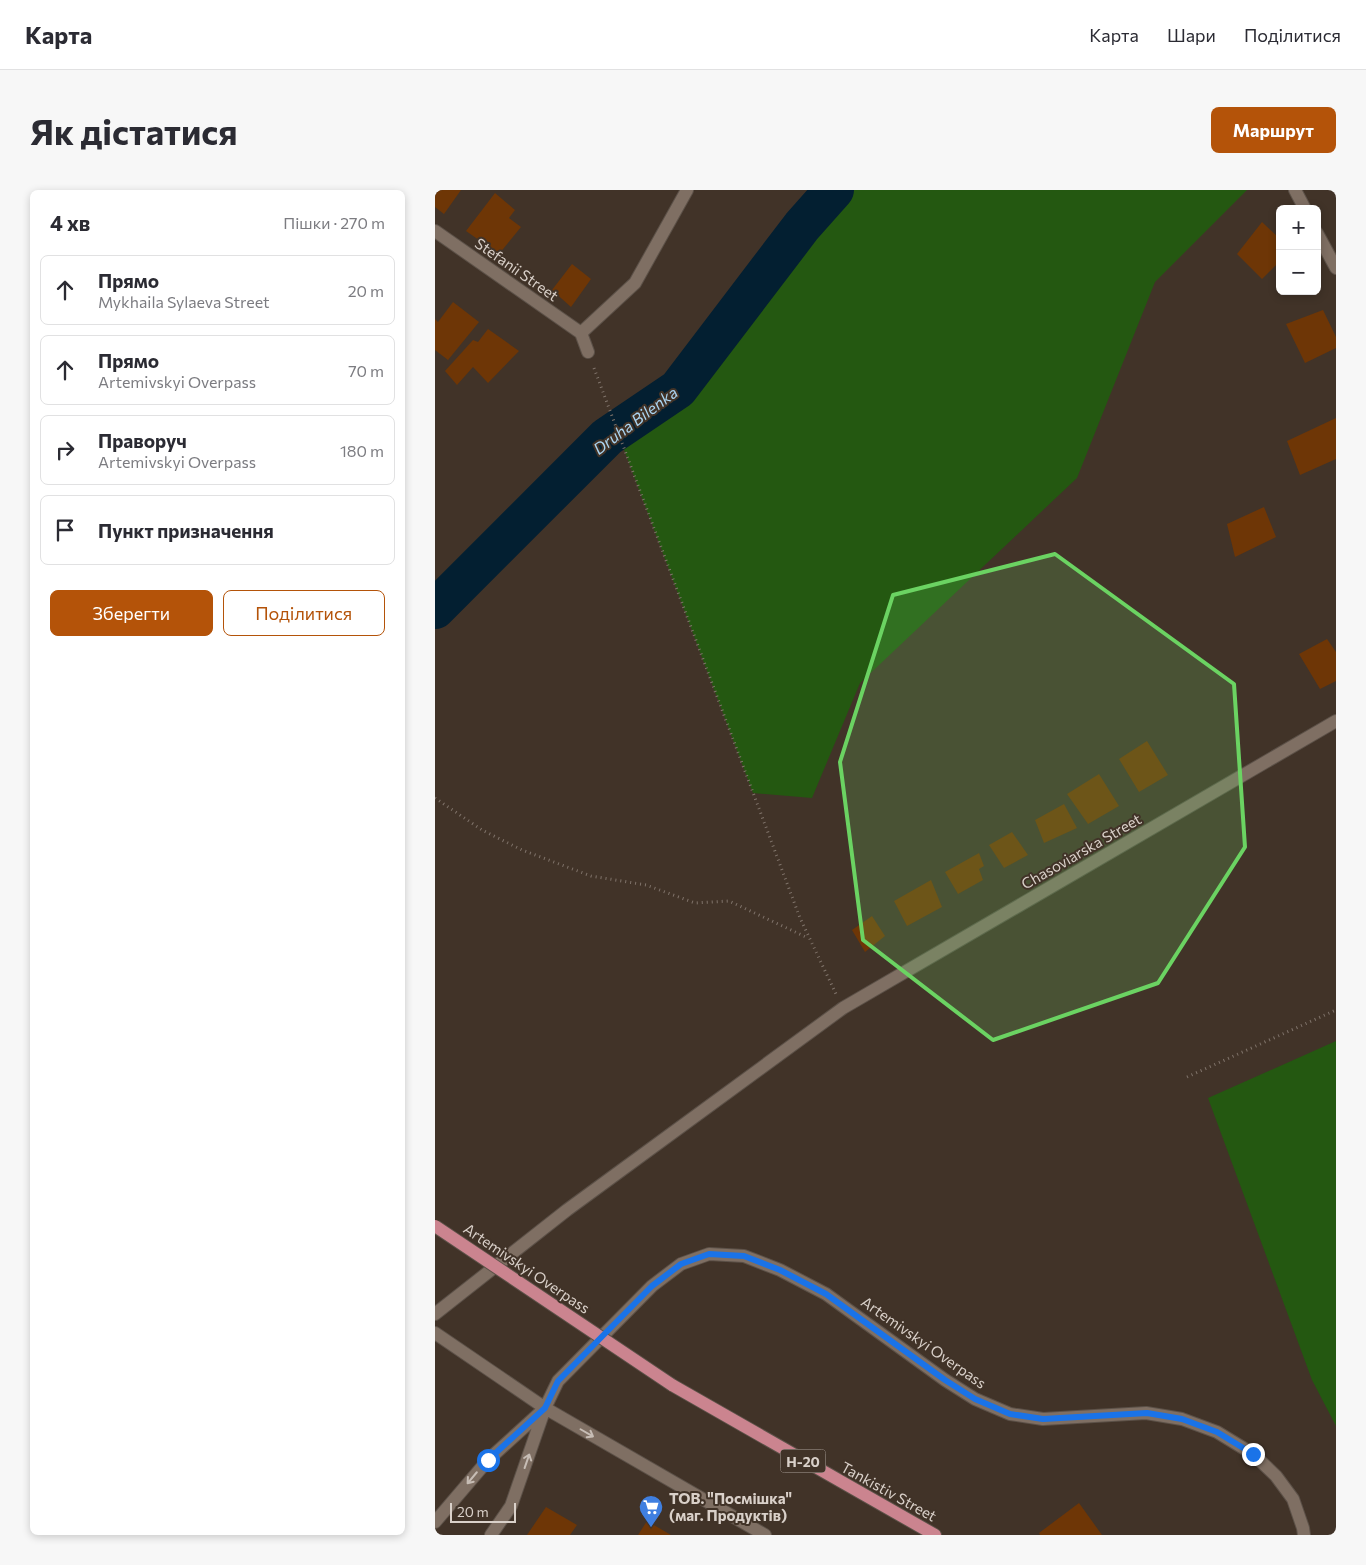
<!DOCTYPE html>
<html lang="uk">
<head>
<meta charset="utf-8">
<style>
	body { margin:0; font-family:Commissioner,sans-serif; background:#f7f7f7; color:#2b2b33 }
	.controls { position:absolute; right:15px; top:15px; display:grid; overflow:hidden; border-radius:8px; box-shadow:0 2px 8px #0003 }
	.controls button { width:45px; height:45px; display:grid; place-items:center; padding:0; border:0; border-bottom:1px solid #e1e1e2; background:#fff; color:#2b2b33; font:25px sans-serif }
	.scale { position:absolute; left:15px; bottom:12px; width:66px; box-sizing:border-box; padding-left:5px; border:2px solid #d9d0c9; border-top:0; font-size:14px; line-height:18px; white-space:nowrap; color:#d9d0c9; -webkit-text-stroke:4px #413328; paint-order:stroke }
	.stop { position:absolute; width:15px; height:15px; margin:-11px; border:4px solid #1a73e8; border-radius:50%; background:#fff }
	.stop.end { background:#1a73e8; border-color:#fff; box-shadow:0 1px 5px #0008 }
	.list { margin:0; padding:0; list-style:none }
	h2 { display:flex; justify-content:space-between; align-items:center; height:65px; margin:0; padding:0 20px; font-size:21px }
	h2 small { font-size:16px; font-weight:400; color:#7c7c81 }
	.list li { display:grid; grid-template-columns:32px 1fr auto; gap:15px; align-items:center; box-sizing:border-box; height:70px; margin:0 10px 10px; padding:0 10px; border:1px solid #e1e1e2; border-radius:8px }
	.list b { display:block; font-size:19px; white-space:nowrap }
	.list p { margin:0; font-size:16px; white-space:nowrap; color:#7c7c81 }
	.list em { font-size:16px; font-style:normal; color:#7c7c81 }
	.actions { display:flex; gap:10px; padding:15px 20px }
	.actions a { flex:1; padding:11px 0; border:1px solid #b45309; border-radius:8px; text-align:center; font-size:18px; color:#b45309 }
	.actions .main { background:#b45309; color:#fff }
	.icon { flex:none; width:28px; height:28px; fill:none; stroke:currentColor; stroke-width:2; stroke-linecap:round; stroke-linejoin:round }
	.map { position:relative; flex:none; width:901px; height:1345px; overflow:hidden; border-radius:8px }
	header { display:flex; align-items:center; gap:30px; box-sizing:border-box; height:70px; padding:0 25px; background:#fff; border-bottom:1px solid #e1e1e2 }
	header strong { font-size:24px }
	nav { display:flex; gap:28px; margin-inline-start:auto; font-size:18px }
	.intro { display:flex; align-items:center; justify-content:space-between; box-sizing:border-box; height:120px; padding:0 30px }
	h1 { margin:0; font-size:35px }
	.button { padding:12px 22px; border-radius:8px; background:#b45309; color:#fff; font-size:18px; font-weight:700 }
	main { display:flex; gap:30px; padding:0 30px }
	aside { flex:1; background:#fff; border-radius:8px; box-shadow:0 2px 8px #0003 }
	.map>svg:first-child { display:block }
</style>
</head>
<body>
<header>
<strong>Карта</strong>
<nav><a>Карта</a><a>Шари</a><a>Поділитися</a></nav>
</header>
<div class="intro"><h1>Як дістатися</h1><a class="button">Маршрут</a></div>
<main>
<aside>
<h2>4 хв<small>Пішки · 270 m</small></h2>
<ul class="list">
<li><svg class="icon" aria-label="ahead" viewBox="0 0 24 24"><path d="M12 20V5M6 11l6-6 6 6"/></svg><div><b>Прямо</b><p>Mykhaila Sylaeva Street</p></div><em>20 m</em></li>
<li><svg class="icon" aria-label="ahead" viewBox="0 0 24 24"><path d="M12 20V5M6 11l6-6 6 6"/></svg><div><b>Прямо</b><p>Artemivskyi Overpass</p></div><em>70 m</em></li>
<li><svg class="icon" aria-label="right" viewBox="0 0 24 24"><path d="M7 20v-9h11M14 6l5 5-5 5"/></svg><div><b>Праворуч</b><p>Artemivskyi Overpass</p></div><em>180 m</em></li>
<li><svg class="icon" aria-label="arrive" viewBox="0 0 24 24"><path d="M6 21V4h12l-3 4 3 4H6"/></svg><div><b>Пункт призначення</b></div></li>
</ul>
<div class="actions"><a class="main">Зберегти</a><a>Поділитися</a></div>
</aside>
<div class="map">
<svg width="901" height="1345" viewBox="0 0 901 1345">
	<rect width="100%" height="100%" fill="#413328"/>
	<path fill="#245811" d="M399 0H812L720 92 642 288 425 493 377 608 318 603 182 241 243 199 367 36Z
		M901 851V1236L877 1190 773 908Z"/>
	<g fill="none" stroke-linecap="round" stroke-linejoin="round">
		<path stroke="#031f31" stroke-width="40" d="M0 419 172 247 243 199 367 36 399 0"/>
	</g>
	<path fill="#6e3606" d="M0 0H26L9 24 0 17Z
		M60 3 80 20 74 28 86 37 64 64 31 41Z
		M827 32 845 49V71L827 89 802 64Z
		M137 74 156 89 136 117 117 100Z
		M18 112 44 132 13 170 0 160V129L3 132Z
		M888 120 901 147V158L870 173 851 134Z
		M53 139 84 161 53 193 38 177 22 195 10 181 38 150 43 152Z
		M901 228V269L865 285 852 251Z
		M829 317 841 347 800 367 792 334Z
		M892 449 901 462V491L885 499 864 464Z
		M712 551 733 585 704 602 684 569Z
		M664 584 684 616 653 634 632 604Z
		M629 614 642 638 609 653 600 630Z
		M577 642 593 665 569 678 554 655Z
		M544 663 549 676 544 679 548 690 523 704 510 682Z
		M496 690 507 717 472 736 459 711Z
		M437 726 450 746 430 762 417 740Z
		M644 1313 667 1345H605L604 1343Z
		M111 1317 142 1335 135 1345H92Z
		M212 1331 236 1345H203Z"/>
	<g fill="none" stroke-linecap="round" stroke-linejoin="round">
		<g stroke="#5c5148" stroke-width="14">
			<path id="minor" d="M860 0 870 19
				M0 41 146 143
				M882 43 901 78
				M146 143 200 93 252 0
				M146 143 153 162
				M0 1124 132 1020 408 818 901 531
				M0 1143 110 1218 330 1345
				M0 1332 53 1270 108 1220
				M56 1345 76 1316 110 1218 123 1191 217 1096 246 1074 274 1064 309 1066 345 1080 391 1104 510 1190 540 1209 575 1224 608 1229 711 1223 747 1229 782 1242 818 1264 841 1286 858 1309 868 1338 869 1345"/>
		</g>
		<g stroke="#5c5148" stroke-width="14">
			<path id="major" d="M237 1195 500 1345"/>
		</g>
		<path stroke="#80746b" stroke-width="3" stroke-dasharray="1 4" stroke-linecap="butt" d="M159 178 365 728 401 804
			M0 608 47 640 87 660 156 686 211 695 260 713 294 711 373 748
			M752 887 901 820"/>
		<use href="#minor" stroke="#7f6f63" stroke-width="12"/>
		<use href="#major" stroke="#cb848f" stroke-width="12"/>
		<g stroke="#5c5148" stroke-width="14" stroke-linecap="butt">
			<path id="major-bridge" d="M0 1036 237 1195"/>
		</g>
		<use href="#major-bridge" stroke="#cb848f" stroke-width="12"/>
	</g>
	<defs><path id="oneway-shaft" d="M-6 0H5M1.5-3L5.5 0L1.5 3" fill="none" stroke-width="1.6" stroke-linecap="round" stroke-linejoin="round" transform="scale(1.25)"/></defs>
	<g stroke="#c7bdb5">
		<use href="#oneway-shaft" transform="translate(152 1243) rotate(30)"/>
		<use href="#oneway-shaft" transform="translate(92 1271) rotate(-71)"/>
		<use href="#oneway-shaft" transform="translate(37 1288) rotate(130)"/>
	</g>
	<g fill="none" stroke-linecap="round" stroke-linejoin="round">
		<path stroke="#1a73e8" stroke-width="6" d="M53 1270 110 1218 123 1191 217 1096 246 1074 274 1064 309 1066 345 1080 391 1104 510 1190 540 1209 575 1224 608 1229 712 1223 747 1229 782 1242 818 1264"/>
	</g>
	<path fill="#6bd362" fill-opacity="0.2" stroke="#6bd362" stroke-width="4" stroke-linejoin="round" d="M620 364 799 494 810 657 723 793 558 850 428 750 405 572 458 405Z"/>
	<defs>
		<g id="supermarket-pin" transform="scale(1.25)"><path d="M0 17L-7.5 6A9.5 9.5 0 1 1 7.5 6Z" fill="#3f7fe0" stroke="#413328"/><path d="M-6-5.5h2.5l.6 2H6L4.5 2H-2.5L-4.4-4H-6ZM-1.5 3.2a1.3 1.3 0 1 0 .1 0ZM3 3.2a1.3 1.3 0 1 0 .1 0Z" fill="#fff"/></g>
	</defs>
	<g fill-rule="evenodd">
		<use href="#supermarket-pin" x="216" y="1317"/>
	</g>
	<g text-anchor="middle" dominant-baseline="central" stroke-width="4" stroke-linejoin="round" paint-order="stroke">
		<rect fill="#413328" stroke="#aba199" stroke-width="1" x="345.5" y="1259.5" width="45" height="23" rx="4"/>
		<g font-size="14" font-weight="bold" fill="#d9d0c9">
			<text x="368" y="1271">Н-20</text>
		</g>
		<g font-size="15" fill="#d9d0c9" stroke="#413328">
			<text transform="translate(82 79) rotate(35)">Stefanii Street</text>
			<text transform="translate(646 661) rotate(-30)">Chasoviarska Street</text>
			<text transform="translate(92 1078) rotate(34)">Artemivskyi Overpass</text>
			<text transform="translate(489 1152) rotate(35)">Artemivskyi Overpass</text>
			<text transform="translate(454 1301) rotate(29)">Tankistiv Street</text>
		</g>
		<g font-size="15" font-weight="bold" fill="#d9d0c9" stroke="#413328" text-anchor="start">
			<text x="234" y="1308">ТОВ. "Посмішка"<tspan x="234" dy="17">(маг. Продуктів)</tspan></text>
		</g>
		<g font-size="16" font-style="italic" fill="#abd5f2" stroke="#413328">
			<text transform="translate(200 230) rotate(-37)">Druha Bilenka</text>
		</g>
	</g>
</svg>
<div class="controls">
<button>+</button>
<button>−</button>
</div>
<div class="scale">20 m</div>
<div class="stop" style="left:53px;top:1270px"></div>
<div class="stop end" style="left:818px;top:1264px"></div>
</div>
</main>
</body>
</html>
